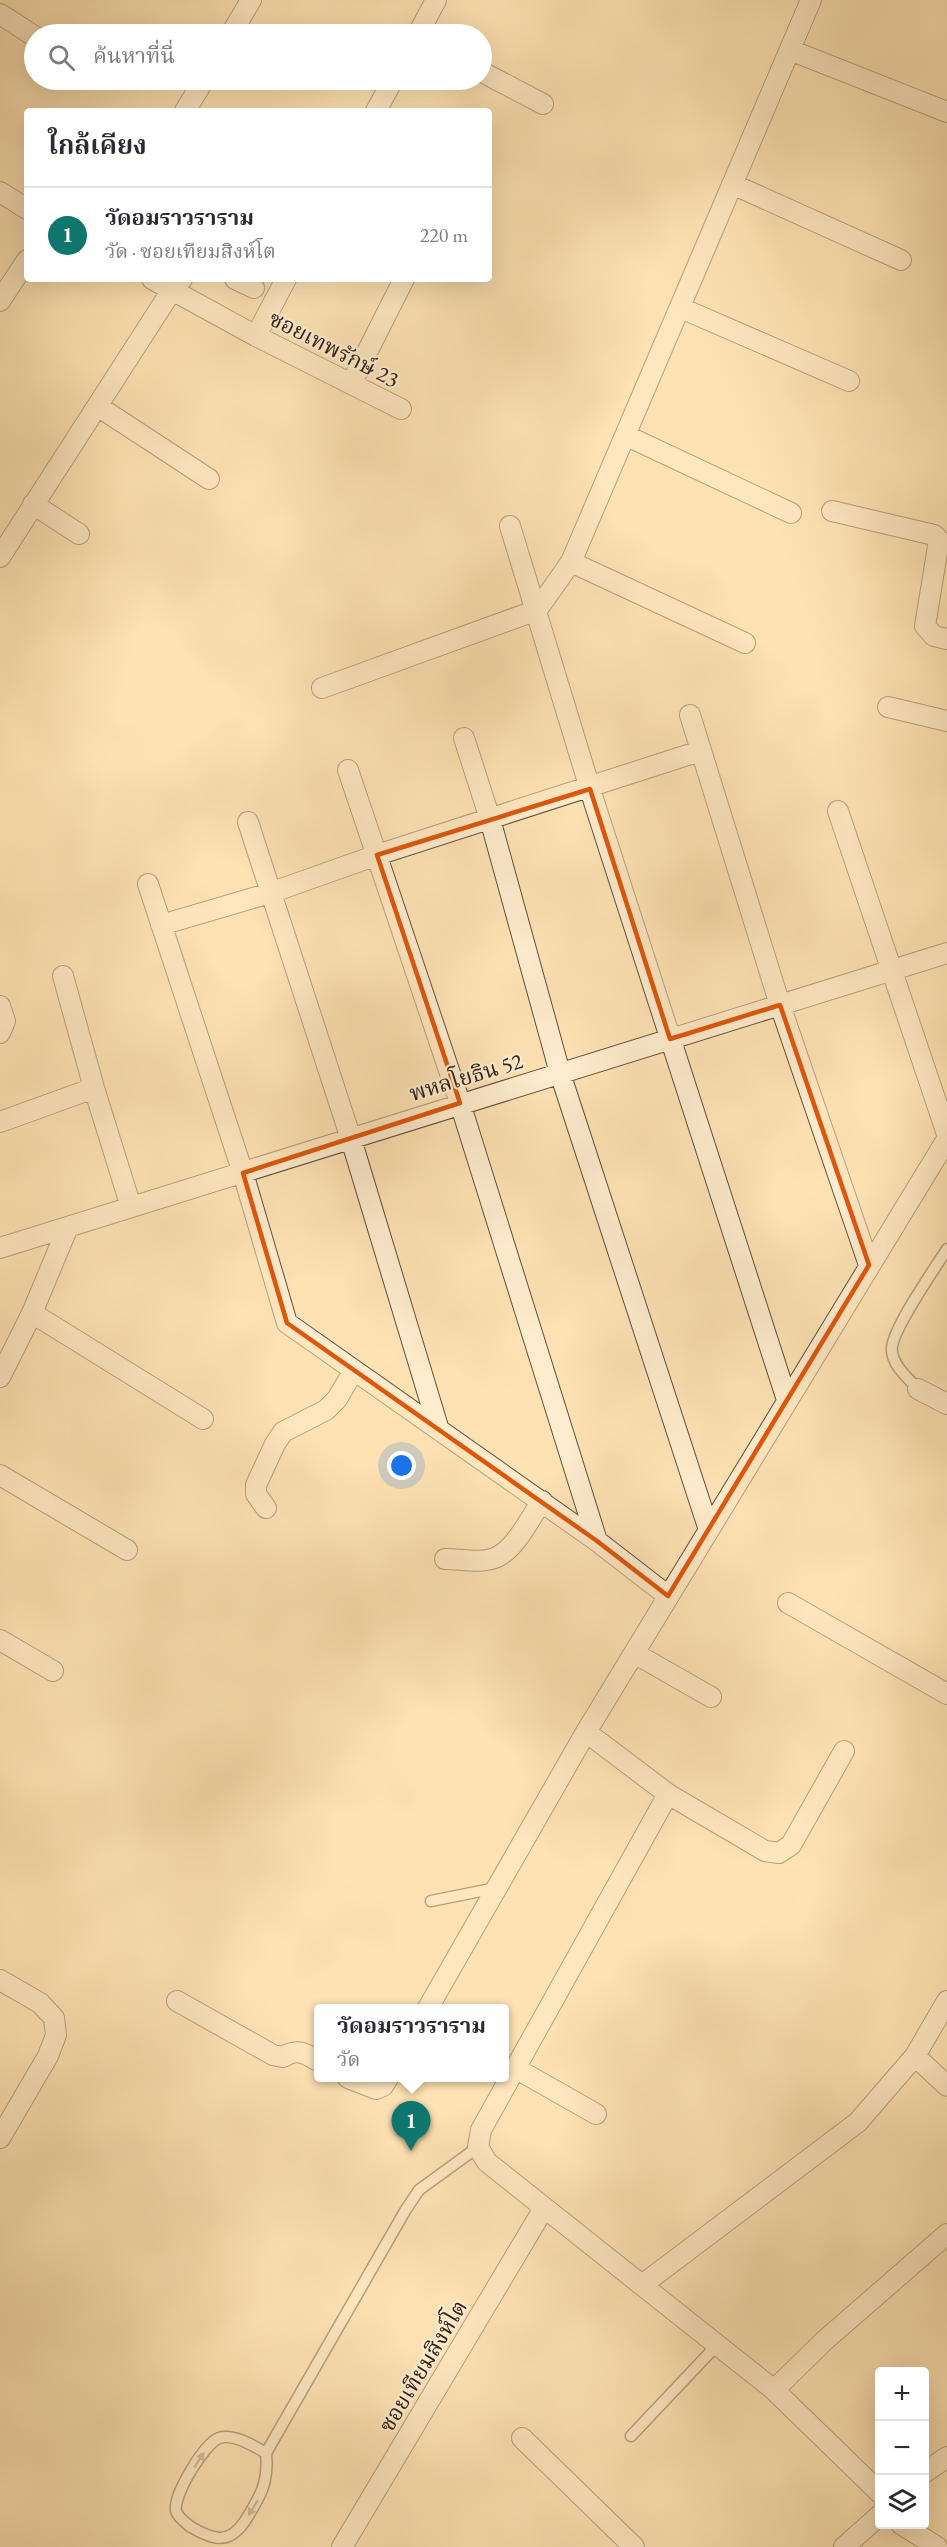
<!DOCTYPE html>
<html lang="th">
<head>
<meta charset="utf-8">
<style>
	body { margin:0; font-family:"EB Garamond","Noto Serif Thai",serif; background:#f2f2f3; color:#2b2b33 }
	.controls { position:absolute; right:18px; bottom:18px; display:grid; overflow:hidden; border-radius:6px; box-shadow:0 6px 24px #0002 }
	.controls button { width:54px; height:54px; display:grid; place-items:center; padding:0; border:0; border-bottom:2px solid #e1e1e2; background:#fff; color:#2b2b33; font:30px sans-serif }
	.you { position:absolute; left:402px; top:1466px; width:21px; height:21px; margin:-15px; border:4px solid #fff; border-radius:50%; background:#1a73e8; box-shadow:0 0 0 9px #1a73e833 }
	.badge { display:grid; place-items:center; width:39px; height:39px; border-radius:50%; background:#0f766e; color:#fff; font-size:20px; font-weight:700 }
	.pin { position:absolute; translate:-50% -50px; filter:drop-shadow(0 2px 3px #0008) }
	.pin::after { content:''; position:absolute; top:32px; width:21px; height:18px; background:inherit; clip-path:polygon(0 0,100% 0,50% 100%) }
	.popup { position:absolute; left:314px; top:2004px; width:195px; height:78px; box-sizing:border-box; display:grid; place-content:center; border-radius:6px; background:#fff; filter:drop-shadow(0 2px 4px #0005); font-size:20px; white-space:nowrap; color:#7c7c81 }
	.popup b { font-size:22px; color:#2b2b33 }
	.popup::after { content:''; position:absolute; left:50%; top:100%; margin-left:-12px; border:12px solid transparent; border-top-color:#fff }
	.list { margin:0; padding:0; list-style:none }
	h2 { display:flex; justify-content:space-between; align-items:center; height:78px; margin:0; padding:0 24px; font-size:26px }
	h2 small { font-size:20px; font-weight:400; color:#7c7c81 }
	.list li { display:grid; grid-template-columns:39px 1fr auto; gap:18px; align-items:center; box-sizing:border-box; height:96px; padding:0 24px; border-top:2px solid #e1e1e2 }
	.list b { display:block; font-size:22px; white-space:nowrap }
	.list p { margin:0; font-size:20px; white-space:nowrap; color:#7c7c81 }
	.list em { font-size:20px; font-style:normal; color:#7c7c81 }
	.icon { flex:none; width:33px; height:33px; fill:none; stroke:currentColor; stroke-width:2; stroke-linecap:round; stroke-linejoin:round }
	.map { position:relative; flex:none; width:947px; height:2547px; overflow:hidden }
	.search { position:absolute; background:#fff; box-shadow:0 6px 24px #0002; left:24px; top:24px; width:468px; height:66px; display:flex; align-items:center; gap:15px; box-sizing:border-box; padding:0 21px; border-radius:33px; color:#7c7c81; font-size:22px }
	.panel { position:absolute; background:#fff; box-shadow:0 6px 24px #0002; left:24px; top:108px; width:468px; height:174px; border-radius:6px }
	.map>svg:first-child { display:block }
</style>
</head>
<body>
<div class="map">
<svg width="947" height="2547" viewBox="0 0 947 2547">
	<rect width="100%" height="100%" fill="#fee2b3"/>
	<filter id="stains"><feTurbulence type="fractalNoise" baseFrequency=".00333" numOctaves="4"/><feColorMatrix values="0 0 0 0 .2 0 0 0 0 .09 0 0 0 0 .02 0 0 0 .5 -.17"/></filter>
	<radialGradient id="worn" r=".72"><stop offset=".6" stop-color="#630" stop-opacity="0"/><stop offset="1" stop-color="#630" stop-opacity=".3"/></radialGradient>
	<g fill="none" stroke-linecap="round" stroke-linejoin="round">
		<g stroke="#62503c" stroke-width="13">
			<path id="service" d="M918 1389C908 1378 893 1366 892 1351 889 1333 936 1267 947 1249
				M431 1901 496 1888
				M631 2436 717 2345
				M266 2453C254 2446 233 2433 219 2438 204 2444 173 2495 176 2511 178 2518 186 2523 191 2527 213 2540 229 2545 245 2521 260 2497 269 2483 266 2453L405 2211 419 2190 478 2147"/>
		</g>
		<g stroke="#62503c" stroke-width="22">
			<path id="minor" d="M0 14 34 36
				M231 34 251 0
				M418 34 436 0
				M790 50 947 112
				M482 72 543 104
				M185 111 204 80
				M376 111 393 80
				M732 184 901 260
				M0 192 27 209
				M152 279 256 336 401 409
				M235 279 254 288
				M0 301 27 260
				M681 308 849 381
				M256 336 286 279
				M351 384 404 279
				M99 407 209 479
				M627 436 791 513
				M33 504 79 534
				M832 511 934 535 939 540 925 626 934 636 947 639
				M510 526 595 805 787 1400
				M0 557 172 290 182 279
				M571 562 745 643
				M322 688 537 610 571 562 811 0
				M888 707 947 721
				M690 715 780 1005 869 1265
				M464 738 490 819 560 1073 709 1530
				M348 770 460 1103 597 1541
				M838 811 947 1134
				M248 822 351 1139 438 1427
				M148 884 243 1173 287 1323 597 1541 668 1596
				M161 925 270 893 377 855 700 751
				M63 976 94 1088 131 1207
				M0 1006 5 1021 0 1033
				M0 1122 94 1088
				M0 1248 947 953
				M32 1313 203 1419
				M0 1377 32 1313 68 1227
				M918 1389 947 1404
				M0 1475 127 1550
				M266 1508 256 1494V1485L275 1444 283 1432 326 1410 337 1399 353 1372
				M445 1559C461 1559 482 1564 497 1557 516 1548 530 1518 542 1501
				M788 1603 947 1694
				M0 1640 53 1671
				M634 1653 711 1697
				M586 1732 668 1794 765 1851 779 1853 791 1845 844 1751
				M668 1794 481 2130 478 2147 487 2162 774 2390 880 2493
				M0 1980 40 2003 54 2018 56 2035 48 2056 0 2138
				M177 2001 273 2055 283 2057C297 2048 305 2053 318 2061
				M428 2008 586 1732 947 1139
				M915 2056 947 2086
				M515 2068 596 2114
				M348 2078 376 2089 383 2086 388 2078
				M642 2285 858 2122 915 2056 947 2001
				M774 2390 824 2341 947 2234
				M522 2438 634 2547
				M924 2473 947 2457
				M901 2524 937 2547
				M342 2547 544 2208
				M844 2547 880 2515"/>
		</g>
		<use href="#service" stroke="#feecce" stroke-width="10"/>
		<use href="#minor" stroke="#feecce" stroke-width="20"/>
	</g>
	<defs><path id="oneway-solid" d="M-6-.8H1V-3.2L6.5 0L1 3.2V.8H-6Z" transform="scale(1.5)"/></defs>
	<g fill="#a0907b">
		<use href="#oneway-solid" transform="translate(199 2460) rotate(-57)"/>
		<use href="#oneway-solid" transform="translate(253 2508) rotate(122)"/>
	</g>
	<path d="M0 0H947V2547H0ZM590 789 670 1039 780 1005 869 1265 668 1596 597 1541 287 1323 243 1173 460 1103 377 855Z" fill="#fee2b3" fill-opacity=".55" fill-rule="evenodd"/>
	<path fill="none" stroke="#df560c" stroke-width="4.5" stroke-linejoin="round" d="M590 789 670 1039 780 1005 869 1265 668 1596 597 1541 287 1323 243 1173 460 1103 377 855Z"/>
	<g text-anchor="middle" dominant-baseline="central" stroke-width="4.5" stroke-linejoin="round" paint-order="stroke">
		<g font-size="22" fill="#2e2015" stroke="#feecce">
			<text transform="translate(334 349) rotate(27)">ซอยเทพรักษ์ 23</text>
			<text transform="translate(466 1077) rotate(-17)">พหลโยธิน 52</text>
			<text transform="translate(423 2366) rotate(-59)">ซอยเทียมสิงห์โต</text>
		</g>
	</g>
	<rect width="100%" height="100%" filter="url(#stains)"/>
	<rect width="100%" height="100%" fill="url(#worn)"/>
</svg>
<div class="controls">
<button>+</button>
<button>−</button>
<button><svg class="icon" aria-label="layers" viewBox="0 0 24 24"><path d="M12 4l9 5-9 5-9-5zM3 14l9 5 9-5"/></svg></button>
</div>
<div class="you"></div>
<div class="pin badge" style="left:411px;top:2151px">1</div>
<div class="popup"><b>วัดอมราวราราม</b>วัด</div>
<div class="search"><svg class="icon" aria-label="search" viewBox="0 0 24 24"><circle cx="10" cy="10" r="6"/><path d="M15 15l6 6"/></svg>ค้นหาที่นี่</div>
<section class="panel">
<h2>ใกล้เคียง<small></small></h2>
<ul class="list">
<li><span class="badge">1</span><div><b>วัดอมราวราราม</b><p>วัด · ซอยเทียมสิงห์โต</p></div><em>220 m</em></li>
</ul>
</section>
</div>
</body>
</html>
